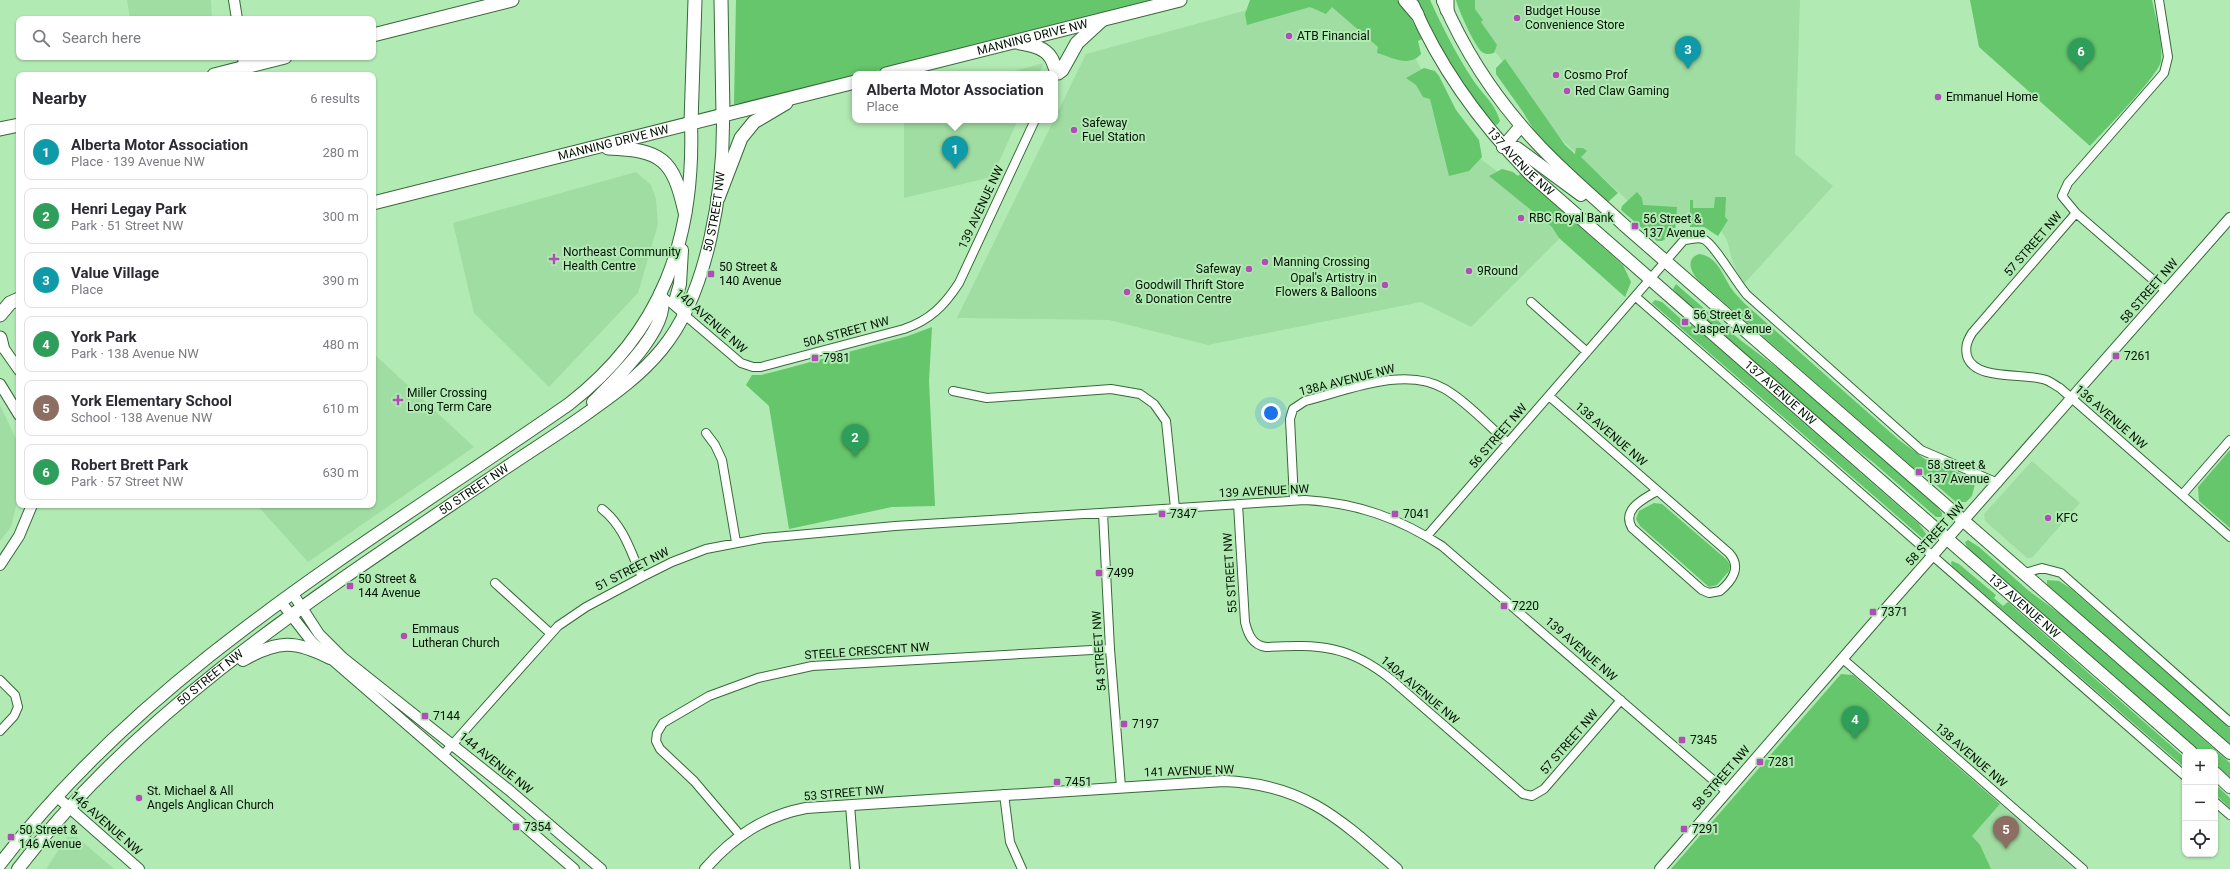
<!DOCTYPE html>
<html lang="en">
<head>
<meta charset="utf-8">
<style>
	body { margin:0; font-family:Roboto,sans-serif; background:#f7f7f7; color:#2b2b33 }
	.controls { position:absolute; right:12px; bottom:12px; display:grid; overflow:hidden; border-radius:8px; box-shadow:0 1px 3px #0004 }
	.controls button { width:36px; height:36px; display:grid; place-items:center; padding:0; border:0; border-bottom:1px solid #e1e1e2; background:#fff; color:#2b2b33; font:20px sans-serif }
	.you { position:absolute; left:1271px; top:413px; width:14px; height:14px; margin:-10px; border:3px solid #fff; border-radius:50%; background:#1a73e8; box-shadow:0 0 0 6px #1a73e833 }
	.badge { display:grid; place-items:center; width:26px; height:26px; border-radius:50%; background:#af4eb5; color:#fff; font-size:13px; font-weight:700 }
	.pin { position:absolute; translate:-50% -33px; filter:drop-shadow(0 1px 2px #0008) }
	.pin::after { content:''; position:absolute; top:21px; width:14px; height:12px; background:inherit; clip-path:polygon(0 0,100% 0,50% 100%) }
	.popup { position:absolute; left:852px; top:71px; width:206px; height:52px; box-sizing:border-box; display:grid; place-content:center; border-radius:8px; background:#fff; filter:drop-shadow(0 1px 3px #0005); font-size:13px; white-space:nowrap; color:#7c7c81 }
	.popup b { font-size:15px; color:#2b2b33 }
	.popup::after { content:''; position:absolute; left:50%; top:100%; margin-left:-8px; border:8px solid transparent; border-top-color:#fff }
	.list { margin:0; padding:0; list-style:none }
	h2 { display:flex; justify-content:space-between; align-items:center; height:52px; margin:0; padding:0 16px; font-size:17px }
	h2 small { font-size:13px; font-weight:400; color:#7c7c81 }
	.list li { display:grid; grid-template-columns:26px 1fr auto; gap:12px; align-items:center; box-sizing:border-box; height:56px; margin:0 8px 8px; padding:0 8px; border:1px solid #e1e1e2; border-radius:8px }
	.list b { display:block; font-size:15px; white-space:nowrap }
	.list p { margin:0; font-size:13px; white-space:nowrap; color:#7c7c81 }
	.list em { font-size:13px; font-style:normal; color:#7c7c81 }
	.icon { flex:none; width:22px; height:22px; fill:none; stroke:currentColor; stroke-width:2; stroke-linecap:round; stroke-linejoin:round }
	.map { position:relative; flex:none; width:2230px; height:869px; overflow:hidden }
	.search { position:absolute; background:#fff; box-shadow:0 1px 3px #0004; left:16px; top:16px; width:360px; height:44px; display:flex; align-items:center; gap:10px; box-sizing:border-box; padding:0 14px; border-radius:8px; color:#7c7c81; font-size:15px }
	.panel { position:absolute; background:#fff; box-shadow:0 1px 3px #0004; left:16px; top:72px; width:360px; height:436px; border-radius:8px }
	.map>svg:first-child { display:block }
</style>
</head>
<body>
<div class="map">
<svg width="2230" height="869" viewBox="0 0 2230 869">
	<rect width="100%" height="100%" fill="#b2eab4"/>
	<path fill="#a0dda2" d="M127 0H211L212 19H130Z
		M1284 0H1349L1412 53 1469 150 1498 172 1565 233 1471 327 1421 302 1208 345 1109 320 957 318 1086 54Z
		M1471 0H1800L1795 154 1833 186 1743 285 1732 260 1727 240 1718 226 1697 217 1681 218 1664 234 1561 139 1487 41Z
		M1044 63 1039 74H1003Z
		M904 120H1018L992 177 904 198Z
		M636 172 651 185 656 199 658 224 638 293 549 387 474 313 453 223Z
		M373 353 474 447 308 562 257 505H373Z
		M0 405 19 445V494L11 527 0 541Z
		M2032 461 2080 503 2032 558H2027L1985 521 1984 514Z
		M2000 804 2074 869H1943Z
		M67 837H77L114 869H46Z"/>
	<path fill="#65c66c" d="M736 0H1156L864 74H855V76L754 102 734 104Z
		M1250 0H1397L1409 15 1422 39 1418 41 1421 54C1409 68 1391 57 1377 53L1378 47 1332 7 1326 14 1310 7 1247 25 1245 14Z
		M1417 0H1430C1443 28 1456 54 1473 80 1482 94 1495 103 1500 121L1497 125 1490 123 1452 69Z
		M1456 0H1475V9L1483 20 1481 22 1497 45 1494 53C1490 54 1486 55 1482 52 1475 47 1458 9 1456 0Z
		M1970 0H2152C2156 19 2163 41 2161 61 2159 75 2103 132 2090 146L1979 47Z
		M1505 59 1565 145 1575 154 1576 148H1583L1587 151 1581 157 1618 193 1608 202 1550 149 1535 132 1523 112 1496 74V68Z
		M1424 68 1435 71 1439 76 1456 110 1479 140 1482 157 1469 171 1449 176 1430 99 1423 97 1416 85 1406 78Z
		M1502 169 1513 172 1518 176 1520 174 1623 265 1631 282 1625 297 1559 238 1552 227 1489 176Z
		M1637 192 1642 198 1643 205 1677 207 1675 233 1662 241H1657L1621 210 1622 206Z
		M1715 197H1726L1725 217 1728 220 1718 236 1704 227H1690V200H1693V208H1714Z
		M1699 254C1717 256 1722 274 1731 288 1735 294 1740 298 1744 303L1899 440 1925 459 1971 478 1975 484 1972 496 1966 502H1956L1920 471 1918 472 1698 280C1691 272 1685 259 1699 254Z
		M1676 284 1739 339 1792 379 1935 504 1942 513V517H1936L1874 463 1813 415 1687 305 1673 289Z
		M1655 300 1662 302 1690 327 1692 325 1919 524 1929 538 1927 542 1652 303Z
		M932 327 929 381 935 506 892 507 789 529 769 406 746 385 752 375H761L777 371 908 336Z
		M2230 450V528L2199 501 2198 487Z
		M1654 503 1662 504 1727 560 1730 565 1729 571 1717 585 1709 587 1640 526 1636 519 1639 511Z
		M1968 540 1979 547 2029 591 2067 619 2230 763V781L2215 767V752H2198L1988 568 1967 547 1965 542Z
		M1952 561 1959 564 1996 595 1994 598 2003 606 2008 602 2185 758V768L1952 566 1951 563Z
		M2047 580 2059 581 2070 588 2230 728V747L2047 585Z
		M1841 674 1853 675 2000 804 1972 836 1980 845 1991 869H1671Z
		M2215 784 2230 798V808L2215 794Z"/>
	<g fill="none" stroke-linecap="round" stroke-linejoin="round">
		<g stroke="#366939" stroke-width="10">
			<path id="minor" d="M2159 0 2168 57 2164 73 2068 183 2062 196 2076 213 2166 291
				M2076 213 1972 333C1967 341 1965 347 1967 356 1975 382 2026 372 2046 380 2051 382 2055 385 2060 388L2230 537
				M660 294 741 363 753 367H761L904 329C930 320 944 306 959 283L1035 120
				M1636 297 2185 776
				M1531 302 1587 352
				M953 391 987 398 1111 389 1140 394 1154 404 1166 421 1175 508
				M1549 396 1729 553C1742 567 1732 581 1720 591L1709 593 1702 590 1632 528C1621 509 1644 499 1657 491
				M706 433 715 445 722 460 736 542
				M2182 495 2230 440
				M1294 500 1290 419 1293 409 1305 401C1346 391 1405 365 1445 389 1468 403 1488 425 1508 443
				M1238 504 1245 622C1248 634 1252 645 1266 647 1319 644 1350 645 1393 681L1523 794 1532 796 1544 789 1621 700
				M602 509C624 526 631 553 642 577
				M1103 513 1110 649 1121 787
				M1427 536 1684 240C1690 240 1698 237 1703 239 1713 242 1737 284 1747 295L1921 450 1998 483
				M2025 573 2042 568 2061 573 2230 722
				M495 583 550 633
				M1843 659 2083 869
				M0 680 15 695 18 707 14 716 0 731
				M443 755 558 626 586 607 642 577 672 562 706 549 764 538 895 526 1305 500C1357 503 1399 518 1442 546L1727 792
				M1004 794 1010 842 1022 869
				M2215 802 2230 815
				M850 805 855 869
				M740 835 694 781 660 749 656 741 657 733 663 723 709 696 758 678 812 666 1110 649"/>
		</g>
		<g stroke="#366939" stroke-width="12">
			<path id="tertiary" d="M234 0 237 19
				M243 57 245 75
				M0 343 19 370
				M0 384 19 415
				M0 565 19 536 32 505
				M293 594 319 634 343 658 509 790 601 869
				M281 602 312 642 574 869
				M56 796 139 869
				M705 869C733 837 764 816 806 808L1224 781C1304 784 1340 819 1397 869
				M1660 869 1889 605 2230 218"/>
		</g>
		<g stroke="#366939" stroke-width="14">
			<g id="secondary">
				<path d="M1443 1C1465 52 1496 99 1534 140 1562 171 1594 197 1624 225L2230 753"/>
				<path id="s1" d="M1413 5C1441 70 1481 124 1530 174L2191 752"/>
				<path d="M1503 147 1517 148 1581 195"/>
				<path d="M1503 147 1521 126"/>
				<path d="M682 250 680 284 676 298 684 314"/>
				<path d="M593 402C613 382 676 323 660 294"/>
				<path d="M243 660C278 640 295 640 330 658"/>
				<path d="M2215 773 2230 787"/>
				<path d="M0 864C148 669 371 542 569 404 662 332 695 239 691 123"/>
				<path id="s2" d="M18 869C142 705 333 585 501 471 529 452 558 434 586 414 613 395 641 375 662 349 709 292 724 187 723 115"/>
			</g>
		</g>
		<g stroke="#366939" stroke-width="15">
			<g id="primary">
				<path d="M721 0 723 115"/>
				<path d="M1405 0 1417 14"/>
				<path d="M1447 10V0"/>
				<path d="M373 35 512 0"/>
				<path d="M1016 42C1029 45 1044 46 1051 58 1054 62 1054 68 1058 73L1062 70 1077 43 1102 20"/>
				<path id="s3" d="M886 74 1180 0"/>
				<path d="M214 75 285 57"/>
				<path d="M691 123 695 0"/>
				<path d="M0 129 19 125"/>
				<path d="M608 148C662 150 673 159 685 212"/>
				<path d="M718 198 741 138 754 122 786 103"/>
				<path id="s4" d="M373 203 855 82"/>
				<path d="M0 315 10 303 19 299"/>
				<path d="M0 338 2 346"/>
			</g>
		</g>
		<use href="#minor" stroke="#fff" stroke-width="8"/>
		<use href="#tertiary" stroke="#fff" stroke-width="10"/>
		<use href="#secondary" stroke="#fff" stroke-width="12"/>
		<use href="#primary" stroke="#fff" stroke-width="13"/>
	</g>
	<g fill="#af4eb5" stroke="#b2eab4" stroke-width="1.5">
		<circle cx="1517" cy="18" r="4"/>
		<circle cx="1289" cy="36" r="4"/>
		<circle cx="1556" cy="75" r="4"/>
		<circle cx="1567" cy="91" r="4"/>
		<circle cx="1938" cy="97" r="4"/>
		<circle cx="1074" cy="130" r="4"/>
		<circle cx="1521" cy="218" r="4"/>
		<rect x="1631" y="222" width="8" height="8" rx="2"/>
		<path d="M552 253h4v4h4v4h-4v4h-4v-4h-4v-4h4z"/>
		<circle cx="1265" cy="262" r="4"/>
		<circle cx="1249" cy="269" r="4"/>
		<circle cx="1469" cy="271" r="4"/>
		<rect x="707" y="270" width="8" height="8" rx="2"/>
		<circle cx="1385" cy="285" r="4"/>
		<circle cx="1127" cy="292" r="4"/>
		<rect x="1681" y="318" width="8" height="8" rx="2"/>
		<rect x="2112" y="352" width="8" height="8" rx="2"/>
		<rect x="811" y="354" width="8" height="8" rx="2"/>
		<path d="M396 394h4v4h4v4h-4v4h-4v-4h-4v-4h4z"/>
		<rect x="1915" y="468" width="8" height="8" rx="2"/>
		<rect x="1158" y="510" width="8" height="8" rx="2"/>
		<rect x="1391" y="510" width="8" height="8" rx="2"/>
		<circle cx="2048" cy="518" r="4"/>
		<rect x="1095" y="569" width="8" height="8" rx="2"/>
		<rect x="346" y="582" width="8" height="8" rx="2"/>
		<rect x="1500" y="602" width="8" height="8" rx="2"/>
		<rect x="1869" y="608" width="8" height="8" rx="2"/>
		<circle cx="404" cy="636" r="4"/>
		<rect x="421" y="712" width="8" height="8" rx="2"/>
		<rect x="1120" y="720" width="8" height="8" rx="2"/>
		<rect x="1678" y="736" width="8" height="8" rx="2"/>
		<rect x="1756" y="758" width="8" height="8" rx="2"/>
		<rect x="1053" y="778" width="8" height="8" rx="2"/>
		<circle cx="139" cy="798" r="4"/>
		<rect x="512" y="823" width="8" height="8" rx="2"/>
		<rect x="1680" y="825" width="8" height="8" rx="2"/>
		<rect x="7" y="833" width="8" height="8" rx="2"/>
	</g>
	<g text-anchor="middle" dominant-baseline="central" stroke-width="4" stroke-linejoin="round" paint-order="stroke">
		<g font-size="12" fill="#011202" stroke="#b2eab4" text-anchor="start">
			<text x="1525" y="11">Budget House<tspan x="1525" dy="14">Convenience Store</tspan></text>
			<text x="1297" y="36">ATB Financial</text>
			<text x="1564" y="75">Cosmo Prof</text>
			<text x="1575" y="91">Red Claw Gaming</text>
			<text x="1946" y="97">Emmanuel Home</text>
			<text x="1082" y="123">Safeway<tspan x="1082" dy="14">Fuel Station</tspan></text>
			<text x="1529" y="218">RBC Royal Bank</text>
			<text x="1643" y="219">56 Street &amp;<tspan x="1643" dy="14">137 Avenue</tspan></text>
			<text x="563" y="252">Northeast Community<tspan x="563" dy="14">Health Centre</tspan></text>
			<text x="1273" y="262">Manning Crossing</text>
			<text x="719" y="267">50 Street &amp;<tspan x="719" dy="14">140 Avenue</tspan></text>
			<text x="1241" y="269" text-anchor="end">Safeway</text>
			<text x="1477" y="271">9Round</text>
			<text x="1377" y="278" text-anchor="end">Opal's Artistry in<tspan x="1377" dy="14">Flowers &amp; Balloons</tspan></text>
			<text x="1135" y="285">Goodwill Thrift Store<tspan x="1135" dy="14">&amp; Donation Centre</tspan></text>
			<text x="1693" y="315">56 Street &amp;<tspan x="1693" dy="14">Jasper Avenue</tspan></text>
			<text x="2124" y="356">7261</text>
			<text x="823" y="358">7981</text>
			<text x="407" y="393">Miller Crossing<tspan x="407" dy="14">Long Term Care</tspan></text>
			<text x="1927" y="465">58 Street &amp;<tspan x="1927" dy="14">137 Avenue</tspan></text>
			<text x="1170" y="514">7347</text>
			<text x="1403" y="514">7041</text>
			<text x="2056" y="518">KFC</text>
			<text x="1107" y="573">7499</text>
			<text x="358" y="579">50 Street &amp;<tspan x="358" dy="14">144 Avenue</tspan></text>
			<text x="1512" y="606">7220</text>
			<text x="1881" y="612">7371</text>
			<text x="412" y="629">Emmaus<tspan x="412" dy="14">Lutheran Church</tspan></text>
			<text x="433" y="716">7144</text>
			<text x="1132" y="724">7197</text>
			<text x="1690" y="740">7345</text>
			<text x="1768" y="762">7281</text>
			<text x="1065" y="782">7451</text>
			<text x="147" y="791">St. Michael &amp; All<tspan x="147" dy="14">Angels Anglican Church</tspan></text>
			<text x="524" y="827">7354</text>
			<text x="1692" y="829">7291</text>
			<text x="19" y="830">50 Street &amp;<tspan x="19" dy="14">146 Avenue</tspan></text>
		</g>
		<g font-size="12" fill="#011202" stroke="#b2eab4">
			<text stroke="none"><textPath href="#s3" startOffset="151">MANNING DRIVE NW</textPath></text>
			<text stroke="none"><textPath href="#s4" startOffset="248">MANNING DRIVE NW</textPath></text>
			<text stroke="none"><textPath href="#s1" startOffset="191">137 AVENUE NW</textPath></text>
			<text transform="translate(981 207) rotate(-65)">139 AVENUE NW</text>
			<text stroke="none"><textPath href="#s2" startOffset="980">50 STREET NW</textPath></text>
			<text transform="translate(2033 244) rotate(-49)">57 STREET NW</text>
			<text transform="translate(2149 291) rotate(-49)">58 STREET NW</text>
			<text transform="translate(711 321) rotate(41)">140 AVENUE NW</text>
			<text transform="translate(846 332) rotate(-15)">50A STREET NW</text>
			<text transform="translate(1347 380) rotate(-14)">138A AVENUE NW</text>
			<text stroke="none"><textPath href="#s1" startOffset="539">137 AVENUE NW</textPath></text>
			<text transform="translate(2111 417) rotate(41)">136 AVENUE NW</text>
			<text transform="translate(1611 434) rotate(41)">138 AVENUE NW</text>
			<text transform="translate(1498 436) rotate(-49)">56 STREET NW</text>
			<text stroke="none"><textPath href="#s2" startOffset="596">50 STREET NW</textPath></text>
			<text transform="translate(1264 491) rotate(-3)">139 AVENUE NW</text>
			<text transform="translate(1935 534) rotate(-48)">58 STREET NW</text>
			<text transform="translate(632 569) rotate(-27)">51 STREET NW</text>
			<text transform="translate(1230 573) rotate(-94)">55 STREET NW</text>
			<text stroke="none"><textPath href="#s1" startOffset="863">137 AVENUE NW</textPath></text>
			<text transform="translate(1581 649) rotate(41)">139 AVENUE NW</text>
			<text transform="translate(867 651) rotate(-4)">STEELE CRESCENT NW</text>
			<text transform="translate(1099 651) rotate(-94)">54 STREET NW</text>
			<text stroke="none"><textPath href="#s2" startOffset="272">50 STREET NW</textPath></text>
			<text transform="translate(1420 690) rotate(40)">140A AVENUE NW</text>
			<text transform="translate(1569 742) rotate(-49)">57 STREET NW</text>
			<text transform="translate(1971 755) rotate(41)">138 AVENUE NW</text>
			<text transform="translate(496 763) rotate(39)">144 AVENUE NW</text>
			<text transform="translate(1189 771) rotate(-2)">141 AVENUE NW</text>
			<text transform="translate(1721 778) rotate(-49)">58 STREET NW</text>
			<text transform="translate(844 793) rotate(-5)">53 STREET NW</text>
			<text transform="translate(106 823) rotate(41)">146 AVENUE NW</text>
		</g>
	</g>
</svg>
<div class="controls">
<button>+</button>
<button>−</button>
<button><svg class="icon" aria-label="locate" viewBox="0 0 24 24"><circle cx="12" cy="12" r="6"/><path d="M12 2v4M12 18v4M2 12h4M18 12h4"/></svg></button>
</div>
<div class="you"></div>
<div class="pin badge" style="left:955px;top:169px;background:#0f9aa8">1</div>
<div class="popup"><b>Alberta Motor Association</b>Place</div>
<div class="pin badge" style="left:855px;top:457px;background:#2e9e5b">2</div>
<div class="pin badge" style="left:1688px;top:69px;background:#0f9aa8">3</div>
<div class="pin badge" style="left:1855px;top:739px;background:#2e9e5b">4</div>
<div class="pin badge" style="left:2006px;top:849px;background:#8d6e63">5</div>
<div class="pin badge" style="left:2081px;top:71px;background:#2e9e5b">6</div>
<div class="search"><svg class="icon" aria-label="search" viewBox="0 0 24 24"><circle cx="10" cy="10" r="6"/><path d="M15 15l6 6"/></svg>Search here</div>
<section class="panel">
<h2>Nearby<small>6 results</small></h2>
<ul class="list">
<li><span class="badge" style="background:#0f9aa8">1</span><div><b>Alberta Motor Association</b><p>Place · 139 Avenue NW</p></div><em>280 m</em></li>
<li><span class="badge" style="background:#2e9e5b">2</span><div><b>Henri Legay Park</b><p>Park · 51 Street NW</p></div><em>300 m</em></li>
<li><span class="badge" style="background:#0f9aa8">3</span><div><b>Value Village</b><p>Place</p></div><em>390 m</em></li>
<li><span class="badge" style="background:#2e9e5b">4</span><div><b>York Park</b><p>Park · 138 Avenue NW</p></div><em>480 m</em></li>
<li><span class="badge" style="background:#8d6e63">5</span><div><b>York Elementary School</b><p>School · 138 Avenue NW</p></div><em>610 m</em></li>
<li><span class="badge" style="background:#2e9e5b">6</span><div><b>Robert Brett Park</b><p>Park · 57 Street NW</p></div><em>630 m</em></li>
</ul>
</section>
</div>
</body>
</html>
